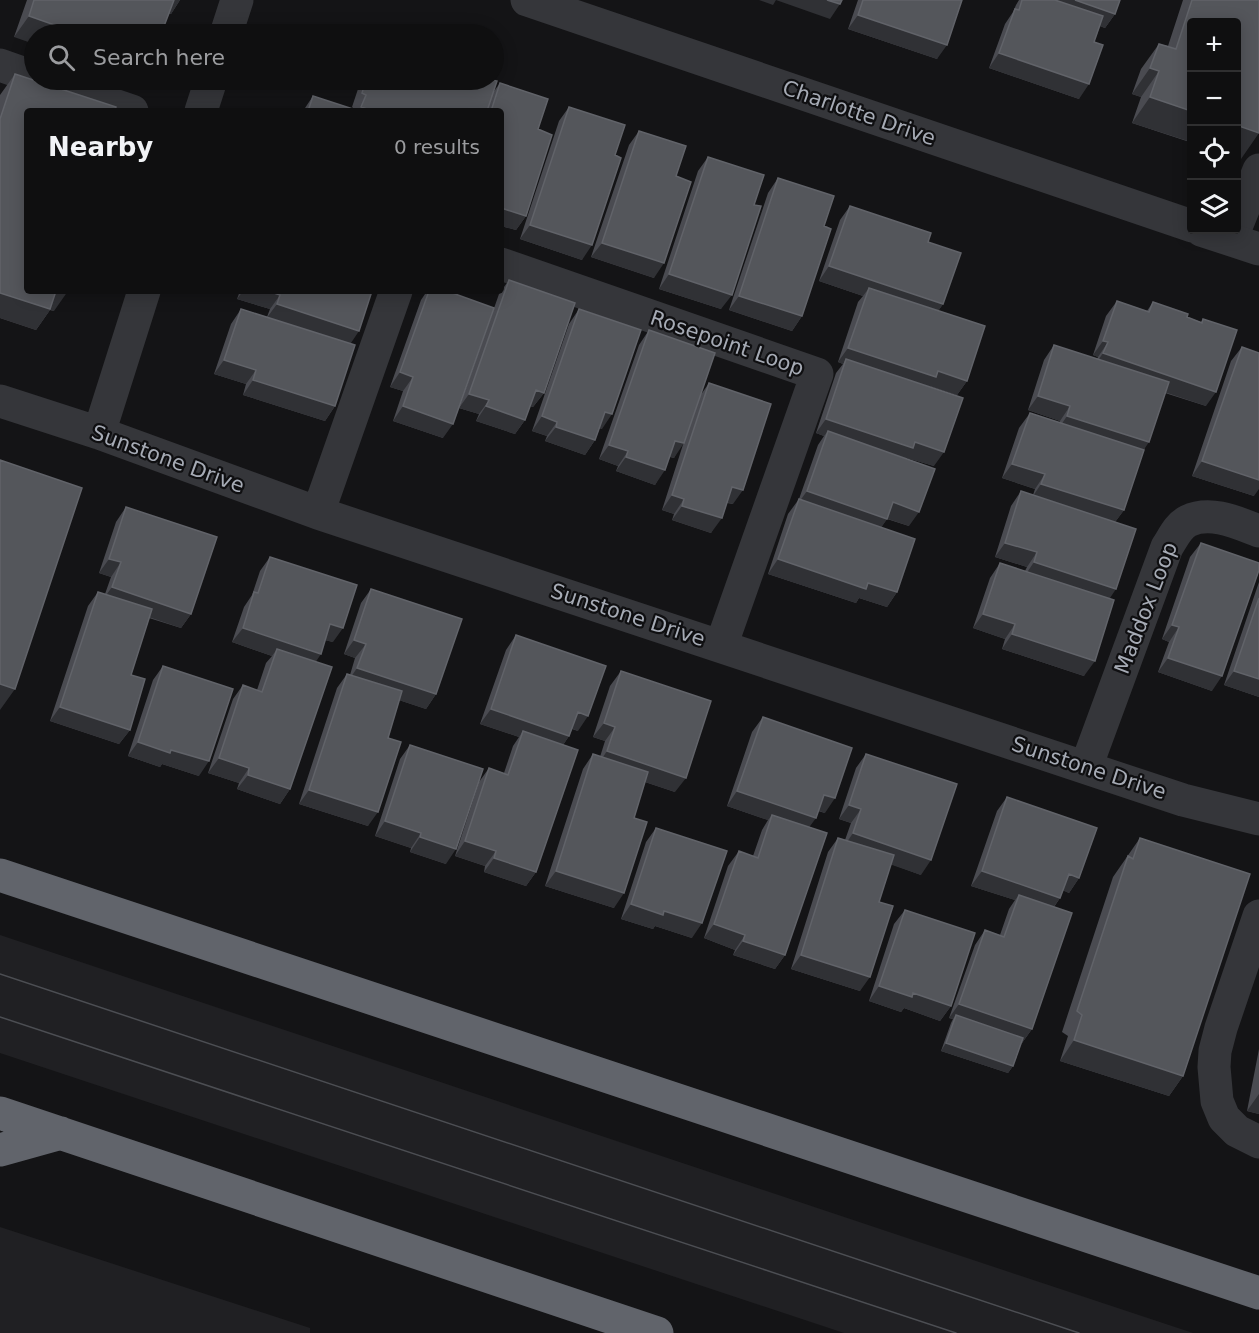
<!DOCTYPE html>
<html lang="en">
<head>
<meta charset="utf-8">
<style>
	body { margin:0; font-family:"DejaVu Sans",sans-serif; background:#1d1d1e; color:#f1f3f6 }
	.controls { position:absolute; right:18px; top:18px; display:grid; overflow:hidden; border-radius:6px; box-shadow:0 3px 15px #0003 }
	.controls button { width:54px; height:54px; display:grid; place-items:center; padding:0; border:0; border-bottom:2px solid #2f2f30; background:#0f0f10; color:#f1f3f6; font:30px sans-serif }
	.list { margin:0; padding:0; list-style:none }
	h2 { display:flex; justify-content:space-between; align-items:center; height:78px; margin:0; padding:0 24px; font-size:26px }
	h2 small { font-size:20px; font-weight:400; color:#9b9c9f }
	.icon { flex:none; width:33px; height:33px; fill:none; stroke:currentColor; stroke-width:2; stroke-linecap:round; stroke-linejoin:round }
	.map { position:relative; flex:none; width:1259px; height:1333px; overflow:hidden }
	.search { position:absolute; background:#0f0f10; box-shadow:0 3px 15px #0003; left:24px; top:24px; width:480px; height:66px; display:flex; align-items:center; gap:15px; box-sizing:border-box; padding:0 21px; border-radius:33px; color:#9b9c9f; font-size:22px }
	.panel { position:absolute; background:#0f0f10; box-shadow:0 3px 15px #0003; left:24px; top:108px; width:480px; height:186px; border-radius:6px }
	.map>svg:first-child { display:block }
</style>
</head>
<body>
<div class="map">
<svg width="1259" height="1333" viewBox="0 0 1259 1333">
	<rect width="100%" height="100%" fill="#141416"/>
	<path fill="#202023" d="M0 935 943 1250 1193 1333H844L0 1053Z
		M0 1227 310 1328V1333H0Z"/>
	<g fill="none" stroke-linecap="round" stroke-linejoin="round">
		<path stroke="#35363a" stroke-width="33" d="M226 34 237 0
			M0 65 34 77
			M41 80 132 111
			M201 111 211 80
			M1236 227 1259 170
			M501 264 817 374 721 646
			M0 401 99 433 318 513 1183 800 1259 819
			M99 433 144 291
			M318 513 396 291
			M1086 767 1167 547C1173 538 1178 526 1188 521 1211 510 1238 523 1259 531
			M1259 916 1221 1028 1215 1051 1214 1067 1217 1101 1224 1118 1237 1131 1259 1142"/>
		<path stroke="#35363a" stroke-width="33" d="M527 0 1192 226
			M1201 230 1259 249"/>
		<path stroke="#61646b" stroke-width="33" d="M0 875 1259 1293
			M0 1113 657 1333
			M0 1150 61 1133"/>
		<path stroke="#4c4e53" stroke-width="1.5" d="M0 974 1079 1333
			M0 1017 956 1333"/>
	</g>
	<path fill="#4a4b51" d="M27 0H180L171 14H169L14 37Z
		M858 0H962L937 59 848 29Z
		M1019 0H1120L1115 14 1105 28 1100 26 1094 42 1079 99 989 68 1005 24 1013 12 1016 5Z
		M1183 0H1259L1241 159 1132 123 1141 97 1132 94 1141 69 1159 44 1168 46Z
		M15 74 27 111 54 311 50 310 36 330 0 318V95Z
		M361 80H492V94L500 83 538 129 526 216 516 230 501 226V111H303L313 96 355 110 352 107Z
		M569 107 615 155 582 260 520 239 559 121Z
		M639 131 676 176 654 278 591 257 629 145Z
		M708 157 754 205 721 309 659 289 698 171Z
		M778 178 824 226 802 316 792 331 729 310 768 193Z
		M850 206 928 242 943 304 938 311 967 381 957 395 929 386 934 466 907 458 909 526 887 519 881 527 897 592 887 607 859 598 856 603 768 574 788 514 799 499 818 445 824 436 816 433 836 373 843 364 838 362 858 302 863 296 819 281 840 220Z
		M509 280 544 393 533 407 530 406 525 420 515 434 476 421 479 414 459 408 499 294Z
		M240 291H372L350 344 335 406 325 421 243 395 246 384 214 374 231 324 241 309 267 317 270 309 237 299Z
		M427 291H447L443 438 393 421 403 391 390 387 421 300Z
		M1117 301 1147 311 1153 302 1187 317 1201 322 1203 319 1206 406 1165 393 1144 450 1124 510 1115 522 1110 598 1084 676 1002 649 1005 639 973 628 990 578 1000 563 1025 571 1027 567 995 557 1011 506 1021 491 1033 495 1035 489 1002 478 1019 428 1030 413 1059 423 1060 421 1028 410 1044 360 1054 345 1097 359 1098 357 1093 355 1106 316Z
		M579 309 602 429 599 428 595 440 585 455 545 441 547 436 532 431 569 324Z
		M649 330 700 396 709 383 733 504 727 503 711 533 672 520 674 514 662 510 688 429 674 458 670 457 655 485 616 471 618 466 599 459 639 345Z
		M1242 347 1254 496 1192 476 1231 361Z
		M126 507 191 614 181 628 149 618 131 675 130 730 119 744 50 721 88 606 98 592 105 594 111 577 99 573 116 522Z
		M1201 543 1212 691 1158 672 1169 642 1162 639 1190 557Z
		M270 557 333 642 325 640 315 662 290 789 280 804 237 789 239 783 208 773 233 699 243 685 257 690 266 663 272 656 232 642 244 607 252 595 260 571Z
		M1259 582V697L1224 685Z
		M371 589 436 694 426 709 399 700 388 738 368 826 299 804 337 688 347 674 350 675 355 658 344 654 361 603Z
		M516 635 578 731 572 729 569 736 563 745 536 872 526 886 484 872 485 866 455 856 479 782 489 768 504 773 513 746 519 737 480 724 506 650Z
		M163 666 199 776 162 764 160 767 128 756 153 680Z
		M621 671 675 792 645 782 634 818 614 908 545 886 583 769 593 754 600 757 605 741 593 737 610 686Z
		M763 717 825 813 818 811 809 827 785 955 775 969 733 955 735 950 704 938 728 866 739 851 753 856 762 830 768 820 727 806 752 732Z
		M410 745 446 864 410 852 411 848 375 836 400 759Z
		M866 754 921 875 891 864 879 902 860 991 791 969 828 852 838 838 845 840 851 823 839 819 856 768Z
		M1007 797 1079 878 1069 893 1063 890 1060 898 1054 907 1032 1029 1022 1043H1021L1013 1066 1008 1073 941 1051 951 1023 953 1019 949 1018 975 945 985 930 1000 935 1009 909 1015 900 971 886 997 811Z
		M656 828 692 938 655 926 653 929 621 919 646 842Z
		M1140 838 1183 1076 1169 1096 1060 1061 1068 1036 1062 1032 1113 877Z
		M905 910 951 1006 940 1021 904 1008 901 1012 869 1001 894 924Z
		M1259 1049V1114L1247 1111Z"/>
	<path fill="#303135" d="M171 0H180L171 14 162 12Z
		M759 0H827L840 4 830 19 776 0 773 5Z
		M1057 0H1075L1115 14 1105 28 1050 9Z
		M858 15 947 45 937 59 848 29Z
		M29 16 80 34H34V44L14 37Z
		M999 53 1089 84 1079 99 989 68Z
		M1150 68 1159 71 1141 97 1132 94Z
		M1150 97 1191 111V142L1132 123Z
		M361 107 373 111H358Z
		M1236 125 1259 133 1241 159 1236 157Z
		M501 208 526 216 516 230 501 226Z
		M530 225 592 245 582 260 520 239Z
		M602 243 664 263 654 278 591 257Z
		M829 266 943 304 933 319 869 288 863 296 819 281Z
		M669 274 732 295 721 309 659 289Z
		M68 291 54 311 50 310 36 330 0 318V293Z
		M243 291H268L280 295 270 309 237 299Z
		M739 296 802 316 792 331 729 310Z
		M277 304 359 331 349 346 266 319Z
		M1103 341 1108 342 1098 357 1093 355Z
		M848 348 938 371 967 381 957 395 930 386 926 391 846 359 843 364 838 362Z
		M1103 353 1216 392 1206 406 1093 368Z
		M224 360 256 370 246 384 214 374Z
		M400 372 413 377 403 391 390 387Z
		M253 380 335 406 325 421 243 395Z
		M536 390 544 393 533 407 526 404Z
		M469 394 489 400 479 414 459 408Z
		M1038 396 1070 406 1060 421 1028 410Z
		M403 406 453 424 443 438 393 421Z
		M486 406 525 420 515 434 476 421Z
		M605 412 612 414 602 429 595 426Z
		M542 416 557 422 547 436 532 431Z
		M1067 416 1149 442 1139 457 1057 431Z
		M826 419 915 442 944 452 934 466 907 458 903 462 828 431 824 436 816 433Z
		M556 427 595 440 585 455 545 441Z
		M675 441 684 443 674 458 665 455Z
		M609 445 628 451 618 466 599 459Z
		M626 457 665 470 655 485 616 471Z
		M1202 461 1259 480V489L1254 496 1192 476Z
		M1012 464 1045 474 1035 489 1002 478Z
		M1041 484 1124 510 1113 525 1031 499Z
		M732 487 743 490 733 504 722 501Z
		M807 491 887 519 877 534 797 505Z
		M672 495 684 499 674 514 662 510Z
		M893 502 919 512 909 526 882 517Z
		M682 506 722 518 711 533 672 520Z
		M1005 543 1037 552 1027 567 995 557Z
		M109 559 121 562 111 577 99 573Z
		M778 559 868 583 897 592 887 607 859 598 856 603 768 574Z
		M1034 562 1116 589 1106 604 1024 577Z
		M112 587 191 614 181 628 102 601Z
		M983 614 1015 624 1005 639 973 628Z
		M330 624 343 628 333 642 320 639Z
		M1172 625 1179 627 1169 642 1162 639Z
		M243 628 321 654 311 669 277 649 272 656 232 642Z
		M1012 634 1095 661 1084 676 1002 649Z
		M354 640 366 644 355 658 344 654Z
		M1168 658 1222 676 1212 691 1158 672Z
		M357 668 436 694 426 709 347 683Z
		M1234 671 1259 679V697L1224 685Z
		M0 684 15 689 0 710Z
		M60 707 130 730 119 744 50 721Z
		M491 709 569 736 559 751 523 731 519 737 480 724Z
		M578 712 588 716 578 731 568 727Z
		M604 723 615 727 605 741 593 737Z
		M138 742 171 750 209 761 199 776 162 764 160 767 128 756Z
		M607 751 686 778 675 792 597 766Z
		M219 758 249 768 239 783 208 773Z
		M248 775 290 789 280 804 237 789Z
		M309 790 378 812 368 826 299 804Z
		M737 791 816 818 805 833 772 815 768 820 727 806Z
		M824 795 835 798 825 813 814 809Z
		M849 805 861 809 851 823 839 819Z
		M385 821 421 833 411 848 375 836Z
		M853 833 931 860 921 875 843 848Z
		M420 837 456 849 446 864 410 852Z
		M465 841 496 851 485 866 455 856Z
		M494 858 536 872 526 886 484 872Z
		M556 871 624 893 614 908 545 886Z
		M982 871 1060 898 1050 912 1019 895 1015 900 971 886Z
		M1069 874 1079 878 1069 893 1059 889Z
		M631 904 664 911 702 923 692 938 655 926 653 929 621 919Z
		M714 924 745 935 735 950 704 938Z
		M743 941 785 955 775 969 733 955Z
		M801 955 870 977 860 991 791 969Z
		M879 986 913 993 951 1006 940 1021 904 1008 901 1012 869 1001Z
		M959 1004 1032 1029 1022 1043 954 1020 956 1015 953 1019 949 1018Z
		M1074 1040 1183 1076 1169 1096 1060 1061Z
		M946 1043 1013 1066 1008 1073 941 1051Z
		M1259 1094V1114L1247 1111Z"/>
	<path fill="#54565b" stroke="#616369" stroke-width="1.5" d="M34 0H174L161 34H80L29 16Z
		M827 0H842L840 4Z
		M863 0H962L947 45 858 15Z
		M1022 0H1055L1103 16 1094 42 1103 45 1089 84 999 53 1015 9 1019 10Z
		M1075 0H1120L1115 14Z
		M1192 0H1259V133L1236 125V22H1191V111L1150 97 1159 71 1150 68 1159 44 1176 49Z
		M15 74 116 107 115 111H27V291H56L50 309 0 293V119Z
		M366 80H492L497 81 487 111H373L361 107 366 95 362 93Z
		M500 83 548 99 538 129 552 135 526 216 501 208V111H491Z
		M313 96 359 111H308Z
		M569 107 625 125 615 155 621 158 592 245 530 225Z
		M639 131 686 146 676 176 691 182 664 263 602 243Z
		M708 157 764 175 754 205 761 206 732 295 669 274Z
		M778 178 834 196 824 226 831 229 802 316 739 296Z
		M850 206 931 233 928 242 961 253 943 304 829 266Z
		M509 280 575 303 544 393 536 390 525 420 486 406 489 400 469 394Z
		M869 288 985 326 967 381 938 371 936 377 848 348Z
		M268 291H372L359 331 277 304 280 295Z
		M429 291H447L494 308 453 424 403 406 413 377 400 372Z
		M1117 301 1149 312 1153 302 1188 314 1187 317 1202 323 1203 319 1237 330 1216 392 1103 353 1108 342 1103 341Z
		M241 309 355 345 335 406 253 380 256 370 224 360Z
		M579 309 641 330 612 414 605 412 595 440 556 427 557 422 542 416Z
		M649 330 715 353 684 443 675 441 665 470 626 457 628 451 609 445Z
		M1054 345 1169 382 1149 442 1067 416 1070 406 1038 396Z
		M1242 347 1259 353V480L1202 461Z
		M846 359 963 398 944 452 915 442 913 448 826 419Z
		M709 383 771 404 743 490 732 487 722 518 682 506 684 499 672 495Z
		M1030 413 1144 450 1124 510 1041 484 1045 474 1012 464Z
		M828 431 935 469 919 512 893 502 887 519 807 491Z
		M0 460 82 488 15 689 0 684Z
		M1021 491 1136 529 1116 589 1034 562 1037 552 1005 543Z
		M799 499 915 539 897 592 868 583 866 589 778 559Z
		M126 507 217 537 191 614 112 587 121 562 109 559Z
		M1201 543 1259 563V570L1222 676 1168 658 1179 627 1172 625Z
		M270 557 357 585 343 628 330 624 321 654 243 628 254 592 258 593Z
		M1000 563 1114 600 1095 661 1012 634 1015 624 983 614Z
		M371 589 462 619 436 694 357 668 366 644 354 640Z
		M98 592 152 609 131 675 145 679 130 730 60 707Z
		M1259 598V679L1234 671Z
		M516 635 606 666 588 716 578 712 569 736 491 709Z
		M277 649 332 667 290 789 248 775 249 768 219 758 243 685 262 692Z
		M163 666 233 689 209 761 171 750 170 753 138 742Z
		M621 671 711 701 686 778 607 751 615 727 604 723Z
		M347 674 402 691 388 738 401 742 378 812 309 790Z
		M763 717 852 748 835 798 824 795 816 818 737 791Z
		M523 731 578 750 536 872 494 858 496 851 465 841 489 768 508 775Z
		M410 745 483 769 456 849 420 837 421 833 385 821Z
		M593 754 648 772 634 818 647 822 624 893 556 871Z
		M866 754 957 784 931 860 853 833 861 809 849 805Z
		M1007 797 1097 828 1079 878 1069 874 1060 898 982 871Z
		M772 815 827 833 785 955 743 941 745 935 714 924 739 851 758 858Z
		M656 828 727 851 702 923 664 911 663 915 631 904Z
		M838 838 894 855 879 902 893 906 870 977 801 955Z
		M1140 838 1250 874 1183 1076 1074 1040 1082 1015 1077 1011 1128 856 1133 859Z
		M1019 895 1072 913 1032 1029 959 1004 985 930 1004 937Z
		M905 910 975 933 951 1006 913 993 912 997 879 986Z
		M956 1015 1023 1038 1013 1066 946 1043Z"/>
	<g text-anchor="middle" dominant-baseline="central" stroke-width="4.5" stroke-linejoin="round" paint-order="stroke">
		<g font-size="21" fill="#a6abb5" stroke="#0f0f11">
			<text transform="translate(859 113) rotate(19)">Charlotte Drive</text>
			<text transform="translate(727 343) rotate(19)">Rosepoint Loop</text>
			<text transform="translate(168 459) rotate(20)">Sunstone Drive</text>
			<text transform="translate(1146 608) rotate(-69)">Maddox Loop</text>
			<text transform="translate(628 615) rotate(18)">Sunstone Drive</text>
			<text transform="translate(1089 768) rotate(18)">Sunstone Drive</text>
		</g>
	</g>
</svg>
<div class="controls">
<button>+</button>
<button>−</button>
<button><svg class="icon" aria-label="locate" viewBox="0 0 24 24"><circle cx="12" cy="12" r="6"/><path d="M12 2v4M12 18v4M2 12h4M18 12h4"/></svg></button>
<button><svg class="icon" aria-label="layers" viewBox="0 0 24 24"><path d="M12 4l9 5-9 5-9-5zM3 14l9 5 9-5"/></svg></button>
</div>
<div class="search"><svg class="icon" aria-label="search" viewBox="0 0 24 24"><circle cx="10" cy="10" r="6"/><path d="M15 15l6 6"/></svg>Search here</div>
<section class="panel">
<h2>Nearby<small>0 results</small></h2>
<ul class="list">
</ul>
</section>
</div>
</body>
</html>
